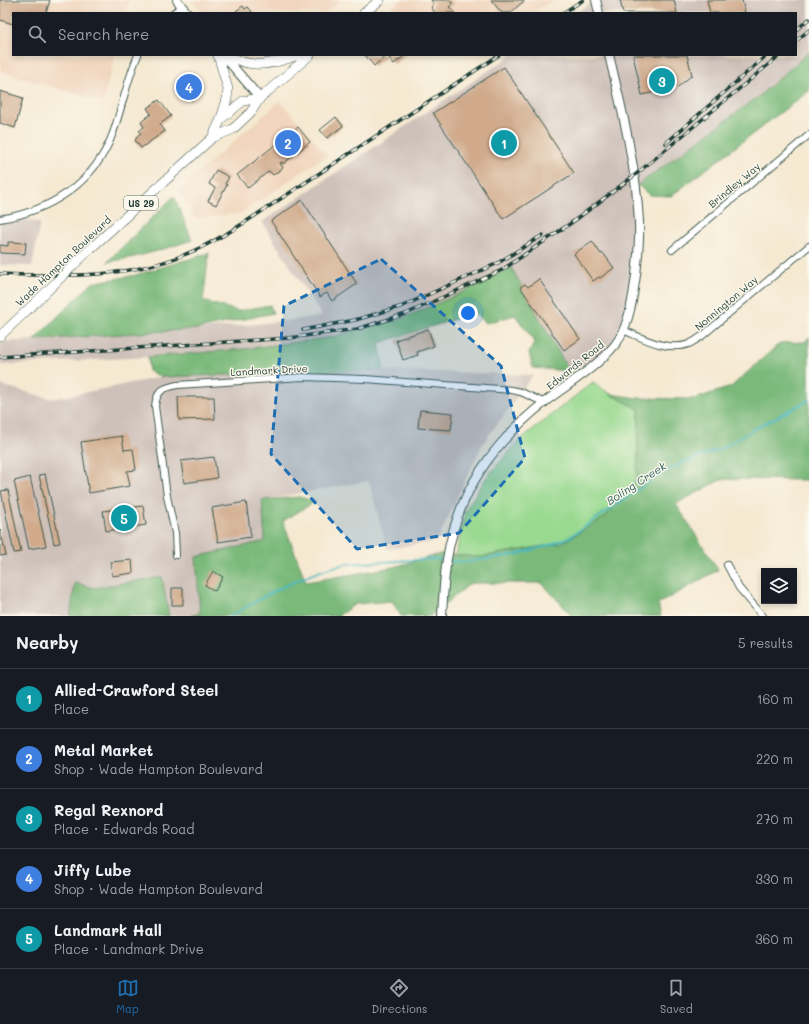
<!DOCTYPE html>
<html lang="en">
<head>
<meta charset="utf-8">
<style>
	body { margin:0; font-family:Mali,sans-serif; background:#242831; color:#f1f3f6 }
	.controls { position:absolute; right:12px; bottom:12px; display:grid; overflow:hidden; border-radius:0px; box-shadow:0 2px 6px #0003 }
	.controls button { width:36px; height:36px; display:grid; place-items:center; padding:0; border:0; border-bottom:1px solid #363941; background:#171b24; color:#f1f3f6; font:20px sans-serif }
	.you { position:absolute; left:468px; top:313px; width:14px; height:14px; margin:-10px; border:3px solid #fff; border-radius:50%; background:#1a73e8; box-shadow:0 0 0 6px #1a73e833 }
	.badge { display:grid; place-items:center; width:26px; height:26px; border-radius:50%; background:#1f6fb2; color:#fff; font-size:13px; font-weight:700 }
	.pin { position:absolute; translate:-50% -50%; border:2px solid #fff; box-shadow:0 1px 4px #0006 }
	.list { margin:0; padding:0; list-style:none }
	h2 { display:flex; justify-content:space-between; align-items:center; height:52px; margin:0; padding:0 16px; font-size:17px }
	h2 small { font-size:13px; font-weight:400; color:#9ea1a6 }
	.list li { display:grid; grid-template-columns:26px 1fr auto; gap:12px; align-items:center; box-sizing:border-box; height:60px; padding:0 16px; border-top:1px solid #363941 }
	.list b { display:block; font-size:15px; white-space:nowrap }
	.list p { margin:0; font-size:13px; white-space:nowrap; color:#9ea1a6 }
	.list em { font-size:13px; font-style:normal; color:#9ea1a6 }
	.icon { flex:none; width:22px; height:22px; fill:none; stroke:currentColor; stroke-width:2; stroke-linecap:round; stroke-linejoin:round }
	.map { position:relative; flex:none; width:809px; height:616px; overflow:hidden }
	.search { position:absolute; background:#171b24; box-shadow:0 2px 6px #0003; left:12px; right:12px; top:12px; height:44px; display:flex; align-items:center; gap:10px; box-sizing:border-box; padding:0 14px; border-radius:0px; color:#9ea1a6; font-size:15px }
	.sheet { height:352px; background:#171b24 }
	nav { display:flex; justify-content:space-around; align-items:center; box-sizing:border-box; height:56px; border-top:1px solid #363941; background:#171b24; font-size:11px; color:#9ea1a6 }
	nav a { display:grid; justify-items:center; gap:2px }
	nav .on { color:#1f6fb2 }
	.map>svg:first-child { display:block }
</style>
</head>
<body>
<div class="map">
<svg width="809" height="616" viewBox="0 0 809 616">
	<rect width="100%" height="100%" fill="#fbf7ec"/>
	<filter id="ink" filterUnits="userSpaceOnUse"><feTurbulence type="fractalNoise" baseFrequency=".025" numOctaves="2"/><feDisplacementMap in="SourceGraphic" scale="8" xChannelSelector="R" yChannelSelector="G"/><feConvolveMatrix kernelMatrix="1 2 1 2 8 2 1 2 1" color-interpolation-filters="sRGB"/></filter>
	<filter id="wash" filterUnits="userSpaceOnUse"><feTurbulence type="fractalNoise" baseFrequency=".012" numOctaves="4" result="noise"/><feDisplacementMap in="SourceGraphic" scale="16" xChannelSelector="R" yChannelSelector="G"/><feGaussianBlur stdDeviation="0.9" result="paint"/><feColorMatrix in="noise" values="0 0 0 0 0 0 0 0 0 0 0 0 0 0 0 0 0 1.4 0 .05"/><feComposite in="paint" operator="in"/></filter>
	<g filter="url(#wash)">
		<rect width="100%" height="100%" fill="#f5e9d2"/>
		<path fill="#f1d5bd" d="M0 0H129L126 13H13V55H115L103 102 0 71Z
			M191 0H342L325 13H203Z
			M401 0H554L531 13H488L485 11 483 13H391L389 10Z
			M280 101 327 155 241 213 195 219 178 190Z"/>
		<path fill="#cec1ba" d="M596 0H809V52L759 96 638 185 634 289 610 351 569 371 510 267 461 293 401 319 328 338 244 349 148 357 0 365V342L240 326 322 316 262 222 512 55H796V13H576Z
			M0 214 40 223 32 266 0 265Z
			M384 370 533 375 482 445 437 541 387 549 369 481 262 500 265 541 196 557 200 613 190 616H169L161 577 94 588 75 583 70 616H0V385L53 399 161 377Z"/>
		<path fill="#99d990" stroke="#5c8b62" d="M593 382 610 394 639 409 637 478 605 517 562 543 480 557 456 556 465 511 487 477 522 438Z"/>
		<path fill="#7ab97a" stroke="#4c7b57" d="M809 52V91L671 196 649 195 638 185 759 96Z
			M174 196 192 240C164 249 137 258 107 262Z
			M209 253 203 301 238 311 270 305 273 313 197 329 34 340 92 283 136 275Z
			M511 267 569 371 533 368 529 353 535 342 515 315 486 323 475 313 379 343 384 370 161 377 149 371 148 357 244 349 328 338 401 319 461 293Z
			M809 337V480L722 479 676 504 718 570 658 604 661 616H572L542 583H471L430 616H401L392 601 355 604 338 616H190L200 613 196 557 265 541 262 500 299 497 316 501 283 521 306 582 394 567 440 554 480 557 562 543 605 517 637 478 639 409 610 394 638 398 694 399 731 387 780 343 805 342Z
			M162 577 169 616H70L75 583 94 588Z"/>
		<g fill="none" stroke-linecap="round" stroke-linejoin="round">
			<path stroke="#49b8c1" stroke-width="2" d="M450 561 466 562 514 555 550 545 570 537 662 473 682 463 723 448 752 430 809 400
				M230 616C244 609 257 600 271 593 294 581 319 569 346 564L434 559 445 560"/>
		</g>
		<g id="blocks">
			<path fill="#d0aa8b" d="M0 0H50L46 13H13V24L0 20Z
				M431 0H450L453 4 449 7 455 13H435L431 7 434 4Z
				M491 0H525L510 13H502Z
				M620 0H674L677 13H623Z
				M707 0H742L745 13H710Z
				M243 6 245 9 248 7 253 13H238L236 11Z
				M365 55H387L374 66Z
				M387 55H405L394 64Z
				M633 55H687L692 75 678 87 642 95Z
				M504 67 574 173 503 219 433 113Z
				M187 75 201 92 191 100 177 83Z
				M0 91 23 98 15 128 0 123Z
				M159 100 171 116 160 124 165 131 141 148 135 140 137 138 136 137 141 133 139 131 144 127 141 122 151 114 147 108Z
				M336 117 343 126 327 138 320 130Z
				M298 127 310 142 283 164 282 162 280 163 283 168 273 175 269 171 248 188 237 175Z
				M216 170 229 177 225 184 227 185 216 205 208 201 215 188 209 184Z
				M302 200 357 284 332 301 327 293 320 297 271 221Z
				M592 241 601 254 603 253 614 268 600 278 599 277 593 281 574 254Z
				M8 242 26 243 25 254 0 253V245L8 246Z
				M539 279 580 339 564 350 520 287 525 284 528 287Z
				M428 329 434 346 417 352 418 355 403 360 396 340Z
				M178 397H214L215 419 179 420Z
				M420 410 453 413 451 430 418 428Z
				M122 436 124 450 133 449 136 470 127 471 130 486 89 493 81 442Z
				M214 457 217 478 184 483 181 461Z
				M45 474 60 543 54 544 39 475Z
				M30 477 46 546 29 549 14 481Z
				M8 490 21 552 14 553 1 491Z
				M246 502 251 537 218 542 212 508Z
				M143 506 146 525 106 531 103 511Z
				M0 529 6 555 0 556Z
				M132 560 133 573 112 576 111 562Z
				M213 571 223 577 215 591 205 585Z
				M172 588H183V605H172Z"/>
		</g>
	</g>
	<g filter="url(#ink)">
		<use href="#blocks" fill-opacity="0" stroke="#3f574c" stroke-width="1"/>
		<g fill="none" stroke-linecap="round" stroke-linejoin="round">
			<g stroke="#3f574c" stroke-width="8">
				<path id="street" d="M173 13 182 6
					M0 219C50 211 95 183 113 133 122 108 127 80 138 55
					M672 250 809 135
					M623 330C643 338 667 352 689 344 693 342 698 339 702 336L809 246
					M176 555 175 533 167 496 155 406C157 390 163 388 177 385L302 377 365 379 512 390 521 392 545 403
					M727 565 739 588 763 616"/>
			</g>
			<g stroke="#3f574c" stroke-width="10">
				<path id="secondary" d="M177 0 187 13
					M596 0 599 13
					M223 55 260 98
					M442 616C443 597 444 578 447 559 458 491 493 443 546 401 568 384 605 362 619 339 630 320 633 297 636 275 638 257 640 239 639 221 636 165 622 110 609 55"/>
			</g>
			<g stroke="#3f574c" stroke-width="10">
				<path id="primary" d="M364 13 380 0
					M218 55 228 89 227 99 221 119
					M228 55C251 70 274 64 298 55
					M212 138 221 119 243 101 260 98
					M89 250 212 138 233 129 251 112 260 98 310 55
					M0 336 41 297"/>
			</g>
			<use href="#street" stroke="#fff" stroke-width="6"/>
			<use href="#secondary" stroke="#fff" stroke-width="8"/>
			<use href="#primary" stroke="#fff" stroke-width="9"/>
			<g stroke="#1f3d34" stroke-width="3.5">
				<path id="rail" d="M563 13 583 0
					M796 30 809 19
					M796 41 809 30
					M666 143 767 55
					M0 274C63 276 127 279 186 254 209 245 230 232 250 219L499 55
					M303 330 355 320 403 306 498 263 543 235
					M0 357 289 338 357 329 406 314 502 270 574 221 635 175 780 55"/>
			</g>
			<use href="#rail" stroke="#fbf7ec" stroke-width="2" stroke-dasharray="6" stroke-linecap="butt"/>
			<g stroke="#3f574c" stroke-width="10" stroke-linecap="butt">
				<path id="primary-bridge" d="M41 297 89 250"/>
			</g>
			<use href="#primary-bridge" stroke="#fff" stroke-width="9"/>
		</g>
	</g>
	<path fill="#1f6fb2" fill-opacity="0.2" stroke="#1f6fb2" stroke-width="3" stroke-dasharray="8 5" stroke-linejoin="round" d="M381 259 501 366 525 458 459 533 357 549 271 454 284 306Z"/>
	<g text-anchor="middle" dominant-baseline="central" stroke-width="3" stroke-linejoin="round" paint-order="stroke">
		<rect fill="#fbf7ec" stroke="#61756b" stroke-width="1" x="124" y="196" width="34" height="14" rx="3"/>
		<g font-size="9" font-weight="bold" fill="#1f3d34">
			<text x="141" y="203">US 29</text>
		</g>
		<g font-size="10" fill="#1f3d34" stroke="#fbf7ec">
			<text transform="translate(734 185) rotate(-40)">Brindley Way</text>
			<text transform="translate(63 261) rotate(-43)">Wade Hampton Boulevard</text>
			<text transform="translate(726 303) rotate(-40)">Nonnington Way</text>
			<text transform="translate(575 365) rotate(-39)">Edwards Road</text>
			<text transform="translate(269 370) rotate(-3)">Landmark Drive</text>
		</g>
		<g font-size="11" font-style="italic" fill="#2c625e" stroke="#fbf7ec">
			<text transform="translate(636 483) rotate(-33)">Boling Creek</text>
		</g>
	</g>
</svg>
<div class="controls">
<button><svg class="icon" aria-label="layers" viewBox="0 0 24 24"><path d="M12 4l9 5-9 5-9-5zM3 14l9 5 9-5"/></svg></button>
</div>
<div class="you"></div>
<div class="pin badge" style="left:504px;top:143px;background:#0f9aa8">1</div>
<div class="pin badge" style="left:288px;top:143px;background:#3f7fe0">2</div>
<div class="pin badge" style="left:662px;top:81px;background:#0f9aa8">3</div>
<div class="pin badge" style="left:189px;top:87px;background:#3f7fe0">4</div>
<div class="pin badge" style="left:124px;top:518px;background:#0f9aa8">5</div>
<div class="search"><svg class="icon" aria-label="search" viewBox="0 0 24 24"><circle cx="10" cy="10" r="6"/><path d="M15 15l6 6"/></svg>Search here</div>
</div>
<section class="sheet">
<h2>Nearby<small>5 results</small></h2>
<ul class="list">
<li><span class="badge" style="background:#0f9aa8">1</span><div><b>Allied-Crawford Steel</b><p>Place</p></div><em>160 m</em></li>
<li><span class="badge" style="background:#3f7fe0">2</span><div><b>Metal Market</b><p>Shop · Wade Hampton Boulevard</p></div><em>220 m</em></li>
<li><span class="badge" style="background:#0f9aa8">3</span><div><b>Regal Rexnord</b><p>Place · Edwards Road</p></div><em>270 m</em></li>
<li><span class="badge" style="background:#3f7fe0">4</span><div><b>Jiffy Lube</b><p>Shop · Wade Hampton Boulevard</p></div><em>330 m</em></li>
<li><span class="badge" style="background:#0f9aa8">5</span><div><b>Landmark Hall</b><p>Place · Landmark Drive</p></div><em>360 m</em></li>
</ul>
</section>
<nav>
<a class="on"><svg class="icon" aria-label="map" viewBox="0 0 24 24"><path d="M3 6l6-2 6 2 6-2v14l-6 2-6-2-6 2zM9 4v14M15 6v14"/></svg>Map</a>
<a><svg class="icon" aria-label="directions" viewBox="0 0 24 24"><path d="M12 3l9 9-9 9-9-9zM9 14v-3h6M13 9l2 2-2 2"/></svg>Directions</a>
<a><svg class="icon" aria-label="saved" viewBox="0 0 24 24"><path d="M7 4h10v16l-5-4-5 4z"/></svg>Saved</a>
</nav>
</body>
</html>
